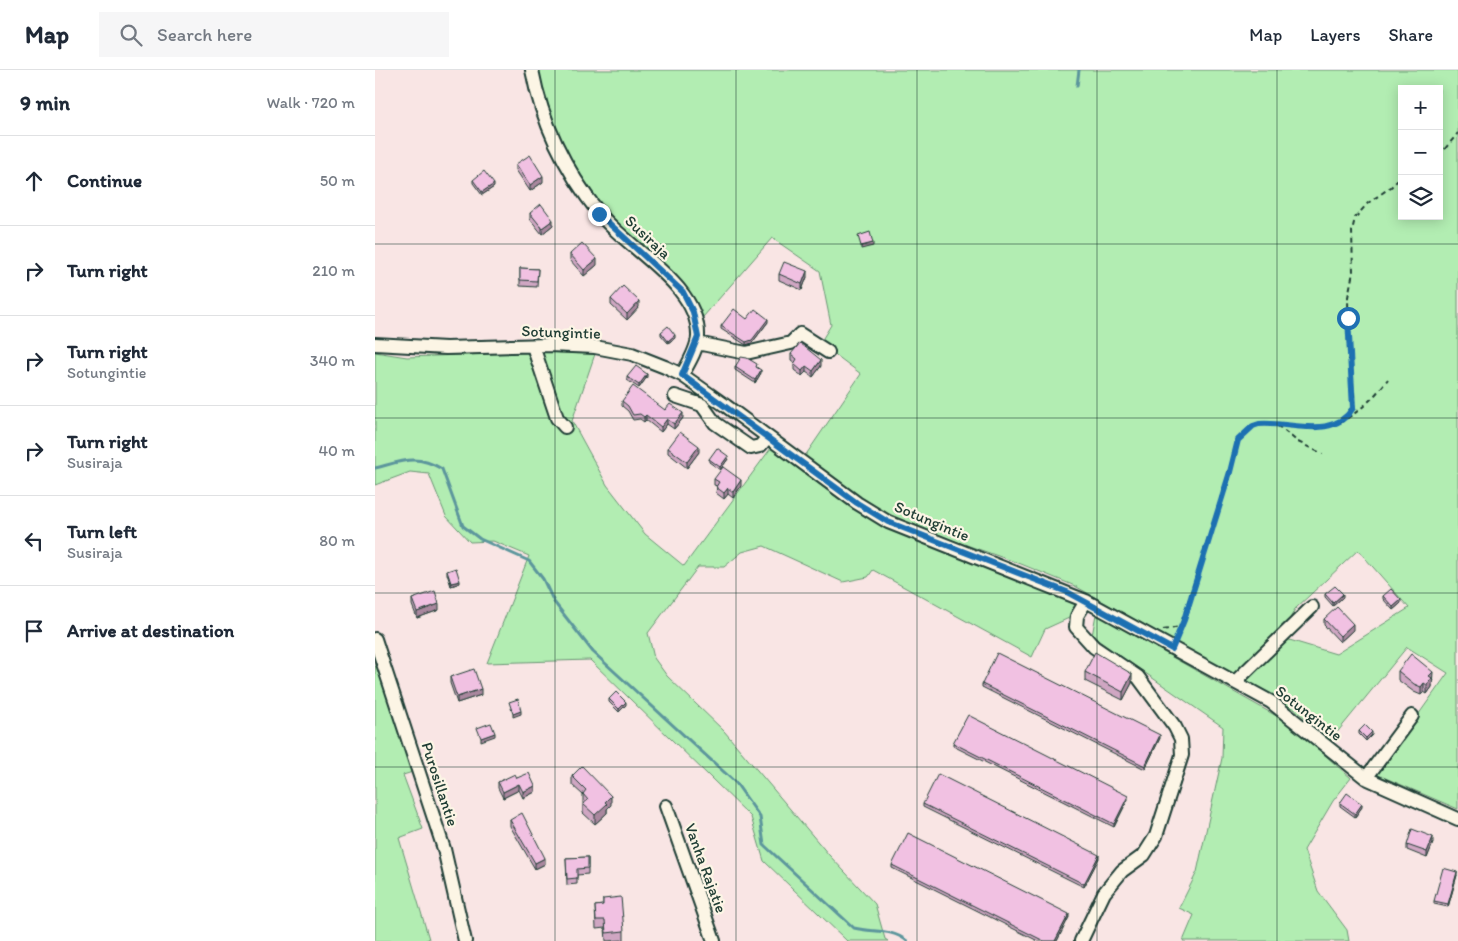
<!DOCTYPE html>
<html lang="en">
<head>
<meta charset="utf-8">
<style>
	body { margin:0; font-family:Itim,sans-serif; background:#f6f6f7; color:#1f2937 }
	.controls { position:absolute; right:15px; top:15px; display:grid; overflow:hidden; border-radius:0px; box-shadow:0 2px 12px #0003 }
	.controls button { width:45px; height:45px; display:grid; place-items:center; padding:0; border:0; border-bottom:1px solid #e0e1e3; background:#fff; color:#1f2937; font:25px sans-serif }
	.stop { position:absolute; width:15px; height:15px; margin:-11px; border:4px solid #1f6fb2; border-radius:50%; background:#fff }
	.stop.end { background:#1f6fb2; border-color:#fff; box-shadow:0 1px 5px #0008 }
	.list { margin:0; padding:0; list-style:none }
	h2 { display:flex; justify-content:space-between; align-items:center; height:65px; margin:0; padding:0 20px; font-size:21px }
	h2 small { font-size:16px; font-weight:400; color:#747a83 }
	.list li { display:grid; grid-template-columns:32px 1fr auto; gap:15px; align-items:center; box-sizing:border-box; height:90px; padding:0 20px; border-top:1px solid #e0e1e3 }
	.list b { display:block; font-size:19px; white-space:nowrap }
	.list p { margin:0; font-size:16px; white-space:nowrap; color:#747a83 }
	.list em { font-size:16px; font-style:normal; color:#747a83 }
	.icon { flex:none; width:28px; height:28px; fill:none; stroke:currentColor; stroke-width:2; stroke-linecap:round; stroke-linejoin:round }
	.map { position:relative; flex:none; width:1083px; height:871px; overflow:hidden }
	header { display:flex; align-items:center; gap:30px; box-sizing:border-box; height:70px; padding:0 25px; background:#fff; border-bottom:1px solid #e0e1e3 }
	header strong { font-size:24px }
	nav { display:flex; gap:28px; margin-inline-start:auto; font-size:18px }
	.search { width:350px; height:45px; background:#f6f6f7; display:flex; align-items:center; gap:12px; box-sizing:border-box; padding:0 18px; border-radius:0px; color:#747a83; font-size:19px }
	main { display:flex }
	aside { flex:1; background:#fff }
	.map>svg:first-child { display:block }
</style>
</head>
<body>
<header>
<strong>Map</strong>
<div class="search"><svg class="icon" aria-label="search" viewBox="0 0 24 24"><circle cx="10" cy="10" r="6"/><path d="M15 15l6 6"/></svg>Search here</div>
<nav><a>Map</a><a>Layers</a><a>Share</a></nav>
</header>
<main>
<aside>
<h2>9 min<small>Walk · 720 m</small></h2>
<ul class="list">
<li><svg class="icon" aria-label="ahead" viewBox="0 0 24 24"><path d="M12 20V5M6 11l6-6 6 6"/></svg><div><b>Continue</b></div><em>50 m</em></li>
<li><svg class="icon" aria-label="right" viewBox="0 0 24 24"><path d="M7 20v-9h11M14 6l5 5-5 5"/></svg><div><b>Turn right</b></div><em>210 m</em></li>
<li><svg class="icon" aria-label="right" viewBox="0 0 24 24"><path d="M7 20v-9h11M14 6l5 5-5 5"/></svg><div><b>Turn right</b><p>Sotungintie</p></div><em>340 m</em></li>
<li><svg class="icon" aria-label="right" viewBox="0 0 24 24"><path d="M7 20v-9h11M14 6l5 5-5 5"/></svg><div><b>Turn right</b><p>Susiraja</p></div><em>40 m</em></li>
<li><svg class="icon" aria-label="left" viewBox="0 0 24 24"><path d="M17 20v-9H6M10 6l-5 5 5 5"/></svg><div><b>Turn left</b><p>Susiraja</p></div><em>80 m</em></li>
<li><svg class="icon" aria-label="arrive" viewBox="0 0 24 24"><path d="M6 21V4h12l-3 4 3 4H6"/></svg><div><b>Arrive at destination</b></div></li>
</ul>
</aside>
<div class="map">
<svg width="1083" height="871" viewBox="0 0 1083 871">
	<rect width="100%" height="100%" fill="#f9e5e4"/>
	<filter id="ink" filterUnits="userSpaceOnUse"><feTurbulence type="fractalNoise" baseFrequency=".02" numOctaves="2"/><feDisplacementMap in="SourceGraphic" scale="10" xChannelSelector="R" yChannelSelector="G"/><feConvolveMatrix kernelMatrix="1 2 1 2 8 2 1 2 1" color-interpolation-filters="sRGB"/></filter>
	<g filter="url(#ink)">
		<path fill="#b2edb2" stroke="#689573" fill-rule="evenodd" d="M162 0H1083V739L1001 704 1073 603 1032 577 955 671 922 641 868 609 911 569 961 584 1034 538 983 480 920 539 908 562 860 606 700 516 646 494 537 456 509 442 486 429 430 386 486 304 445 273 456 255 445 201 397 168 328 247 312 221 228 139 197 95 177 58ZM1027 19H1064V146H1027Z
			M0 282 32 287 168 282 220 284 197 351 232 415 270 464 309 496 396 378C434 406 471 438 512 458 574 487 643 502 703 535L694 548 670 559 657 587 498 500 493 507 468 512 389 476 367 482 349 497H323L273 563 279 588 292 606 349 661 454 785 500 834 510 869 513 871H472L389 791 376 747 215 590 112 593 154 486 118 471 95 472 71 446 54 404 35 402 0 415Z
			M721 544 912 652 976 708 958 731 929 780 943 821 972 860 974 871H808L819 845 804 838 822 802 847 688 848 657 717 566Z
			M0 569 44 700 28 705 48 759 24 768 54 869 49 871H0Z"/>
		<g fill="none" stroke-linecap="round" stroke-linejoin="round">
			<path stroke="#5c969c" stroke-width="3" d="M702 16 704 0
				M0 398C28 391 41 384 67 399L88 456 105 469 154 491 168 509 179 532 218 582 361 713 385 747 389 775 479 858C498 863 516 858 532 871"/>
			<g stroke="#1f3d34" stroke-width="16">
				<path id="minor" d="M157 0C167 53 190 100 224 143 252 179 325 215 323 267 322 280 313 294 307 305
					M322 273 371 283 416 273 425 264 453 282
					M0 274 71 278 174 275 220 277 257 284 290 297 307 305 351 336 482 433 513 452 711 531 896 632 991 708 1083 749
					M158 276 182 348 190 357
					M300 326 327 335 340 353 376 378 385 376 393 367
					M0 569 69 779 90 871
					M860 612 937 537
					M991 708 1037 646
					M291 736 339 871
					M706 871 729 823 747 801 769 785 781 766 807 685 806 669 800 657 763 607 719 577 701 557 702 546 711 531"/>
			</g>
			<path stroke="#1f3d34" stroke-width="2" stroke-dasharray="5 4" stroke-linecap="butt" d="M1064 86 1083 63
				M974 344 979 330 974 287 973 227 978 202 977 161 980 148 993 133 1016 117 1027 106
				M902 355 923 372 948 384
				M788 560 805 557
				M802 568 850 418 863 370 878 356 884 354C902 353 920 358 938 358 970 358 995 333 1013 309"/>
			<use href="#minor" stroke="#fcf5e5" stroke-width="12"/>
		</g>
		<path fill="#cfa6c2" stroke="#1f3d34" d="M141 94 168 112 155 121 141 100Z
			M98 110 119 117 107 125 98 113Z
			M155 143 178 155 167 164 155 149Z
			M195 184 222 195 209 206 195 190Z
			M145 198 163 199 162 217 145 216Z
			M404 204 432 207 427 220 404 210Z
			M236 229 264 237 252 250 236 235Z
			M372 249 393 252 377 273 371 275 346 259V256Z
			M286 262 300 268 293 273 286 265Z
			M416 284 446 296 438 307 431 302 427 306 419 300V294L420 293 416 290Z
			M360 297H382V298L386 303 380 313 360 300Z
			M252 307H272L264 318 252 310Z
			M247 331 290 340 308 348 299 359 292 354 286 362 271 350 269 352 265 349 258 350 253 341 247 336Z
			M293 378 324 382 312 398 293 383Z
			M334 389H353L345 400 334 392Z
			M339 409 366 416 358 428 353 424 349 429 341 423 342 416 339 415Z
			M72 501 85 513 76 516 72 504Z
			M950 524 968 527 958 536 950 527Z
			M1008 526 1026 533 1018 540 1008 529Z
			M37 529 64 540 42 548 37 535Z
			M949 549 978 560 965 572 949 555Z
			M1023 601 1058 610 1057 612V617L1052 624 1049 622 1046 625 1039 622 1023 610Z
			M710 602 757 613 748 630 710 611Z
			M75 607 106 625 82 633 75 613Z
			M607 614 785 668 770 699 607 617Z
			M234 629 251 635 244 642 234 632Z
			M984 661 997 665 991 671 984 664Z
			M578 673 753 729 739 757 578 676Z
			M197 706 236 735 232 739V743L220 754 208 743V725L197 715Z
			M142 708 160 722 148 728 144 720 128 728 123 718V712Z
			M965 733 987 737 980 747 965 736Z
			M548 734 724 788 709 817 548 737Z
			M135 750 170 794 160 799 135 756Z
			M1058 773 1052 788 1032 780V775Z
			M213 787V804L202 805V814L192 815 191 788Z
			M517 795 694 847 682 871H663L517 798Z
			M1082 805 1073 837 1059 834V831Z
			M228 829 249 861V870L231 871 230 858 221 859 220 836 228 835Z"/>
		<path fill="#a9879e" stroke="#1f3d34" d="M168 106V112L155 121V115Z
			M119 114V117L107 125V122Z
			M178 150V155L167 164V158Z
			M498 173V176L486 179V176Z
			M222 189V195L209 206V200Z
			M432 201V207L427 220V214Z
			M264 231V237L252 250V244Z
			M393 249V252L377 273 371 275V272Z
			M300 265V268L293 273V271Z
			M446 290V296L438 307V301Z
			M431 296V302L427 306V301Z
			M386 300V303L380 313V310Z
			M272 304V307L264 318V315Z
			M308 343V348L299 359V354Z
			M271 345V350L269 352V347Z
			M292 349V354L286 362V357Z
			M324 376V382L312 398V392Z
			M353 386V389L345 400V397Z
			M366 410V416L358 428V422Z
			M353 418V424L349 429V423Z
			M85 511V513L76 516V513Z
			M968 524V527L958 536V533Z
			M1026 530V533L1018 540V537Z
			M64 534V540L42 548V542Z
			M978 554V560L965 572V566Z
			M1058 602 1057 617 1052 624V615L1054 606Z
			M757 604V613L748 630V622Z
			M1049 613V622L1046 625V617Z
			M106 619V625L82 633V627Z
			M251 632V635L244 642V639Z
			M146 641V644L138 647V644Z
			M997 662V665L991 671V668Z
			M120 663V666L106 671V668Z
			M785 665V668L770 699V696Z
			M144 714V720L128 728V722Z
			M160 716V722L148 728V722Z
			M236 726V735L232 739V743L220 754V745L230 732Z
			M753 726V729L739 757V754Z
			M987 734V737L980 747V744Z
			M1058 767V773L1052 788V782Z
			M724 785V788L709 817V814Z
			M170 788V794L160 799V793Z
			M1082 802V805L1073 837V834Z
			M694 844V847L682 871H680Z"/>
		<path fill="#f1c1e2" stroke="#1f3d34" d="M155 85 168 106 155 115 141 94Z
			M109 101 119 114 107 122 98 110Z
			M166 134 178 150 167 158 155 143Z
			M495 162 498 173 486 176 483 166Z
			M207 173 222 189 209 200 195 184Z
			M409 192 432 201 427 214 404 204Z
			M145 198 163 199 162 211 145 210Z
			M248 216 264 231 252 244 236 229Z
			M359 239 372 249 380 239 393 249 377 270 371 272 346 256Z
			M293 256 300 265 293 271 286 262Z
			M425 273 446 290 438 301 431 296 427 301 419 294 422 289 416 284Z
			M366 287 372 288 382 294 381 297 386 300 380 310 360 297Z
			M261 296 272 304 264 315 252 307Z
			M258 316 290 340 295 334 308 343 299 354 292 349 286 357 271 345 269 347 265 344 258 345 253 336 247 331Z
			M305 362 324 376 312 392 293 378Z
			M342 378 353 386 345 397 334 389Z
			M348 397 366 410 358 422 353 418 349 423 341 417 344 412 339 409Z
			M81 498 85 511 76 513 72 501Z
			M960 516 968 524 958 533 950 524Z
			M1016 519 1026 530 1018 537 1008 526Z
			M60 521 64 534 42 542 37 529Z
			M962 537 978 554 965 566 949 549Z
			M720 582 757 604 748 622 710 602Z
			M622 583 785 665 770 696 607 614Z
			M1036 584 1058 602 1054 606 1057 608 1052 615 1049 613 1046 617 1039 614 1023 601Z
			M99 599 106 619 82 627 75 607Z
			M241 622 251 632 244 639 234 629Z
			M143 629 146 641 138 644 134 632Z
			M593 645 753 726 739 754 578 673Z
			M116 653 120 663 106 668 102 658Z
			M990 655 997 662 991 668 984 661Z
			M207 696 236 726 230 732 232 734 220 745 208 734 213 730 208 724 211 720 197 706Z
			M154 703 160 716 148 722 144 714 128 722 123 712 140 704 142 708Z
			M563 704 724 785 709 814 548 734Z
			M972 723 987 734 980 744 965 733Z
			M147 743 170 788 160 793 135 750Z
			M1037 759 1058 767 1052 782 1032 775Z
			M533 763 694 844 680 871H669L517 795Z
			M213 787V798L202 799V808L192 809 191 788Z
			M1068 798 1082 802 1073 834 1059 831Z
			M246 827 249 861 231 863 230 850H221L220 836 228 835V829Z"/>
	</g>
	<g fill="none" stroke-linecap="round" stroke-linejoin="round" filter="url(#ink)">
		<path stroke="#1f6fb2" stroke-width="6" d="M224 144 308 222 318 242 323 267 307 305 482 433 513 452 692 522 797 579 809 550 855 402 863 370 878 356 884 354C916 351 957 371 978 338L973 248"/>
	</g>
	<path fill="none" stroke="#1f3d34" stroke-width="1" stroke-opacity="0.55" d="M180 0V871M361 0V871M542 0V871M722 0V871M902 0V871M0 174H1083M0 348H1083M0 523H1083M0 697H1083"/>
	<g text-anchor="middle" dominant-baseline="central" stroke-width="4.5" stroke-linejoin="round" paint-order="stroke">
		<g font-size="16" fill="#1f3d34" stroke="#fcf5e5">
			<text transform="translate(273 167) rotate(43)">Susiraja</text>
			<text transform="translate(186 262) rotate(2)">Sotungintie</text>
			<text transform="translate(557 451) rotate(23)">Sotungintie</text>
			<text transform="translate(934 643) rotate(38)">Sotungintie</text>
			<text transform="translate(65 714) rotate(72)">Purosillantie</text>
			<text transform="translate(331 798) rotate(70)">Vanha Rajatie</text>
		</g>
	</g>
</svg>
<div class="controls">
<button>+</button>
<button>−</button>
<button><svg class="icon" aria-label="layers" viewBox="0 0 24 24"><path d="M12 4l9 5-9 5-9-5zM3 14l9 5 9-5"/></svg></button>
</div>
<div class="stop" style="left:973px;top:248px"></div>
<div class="stop end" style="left:224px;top:144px"></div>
</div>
</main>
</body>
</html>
